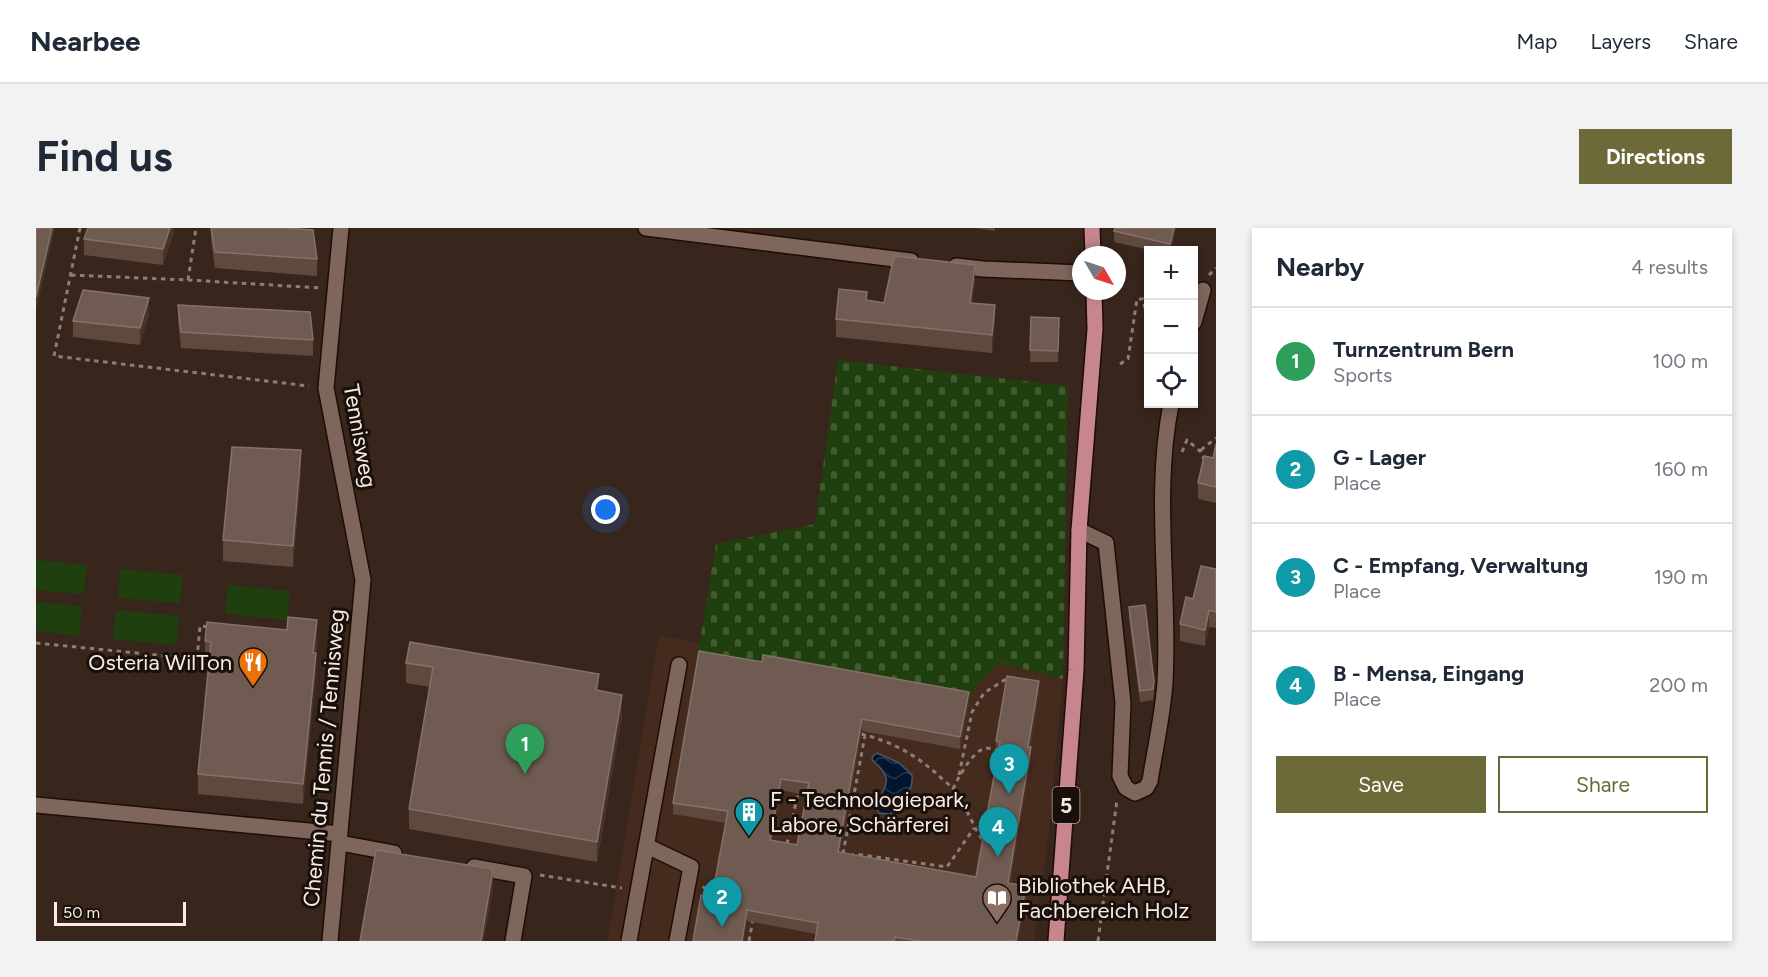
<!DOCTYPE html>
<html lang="en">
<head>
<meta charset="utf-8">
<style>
	body { margin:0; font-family:Figtree,sans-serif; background:#f2f2f3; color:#1f2937 }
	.controls { position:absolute; right:18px; top:18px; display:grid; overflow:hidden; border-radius:0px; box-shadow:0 3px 9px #0003 }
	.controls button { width:54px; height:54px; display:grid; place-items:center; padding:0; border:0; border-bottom:2px solid #e0e1e3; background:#fff; color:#1f2937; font:30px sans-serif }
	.compass { position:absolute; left:1036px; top:18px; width:54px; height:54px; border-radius:50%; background:#fff; box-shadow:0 3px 9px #0003; rotate:129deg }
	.scale { position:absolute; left:18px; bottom:15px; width:132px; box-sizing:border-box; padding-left:6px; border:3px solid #f9ebe4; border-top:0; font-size:16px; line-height:21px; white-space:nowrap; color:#f9ebe4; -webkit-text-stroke:4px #19100c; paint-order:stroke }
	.you { position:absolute; left:570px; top:282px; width:21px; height:21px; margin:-15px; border:4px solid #fff; border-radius:50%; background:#1a73e8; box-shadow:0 0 0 9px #1a73e833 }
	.badge { display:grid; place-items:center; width:39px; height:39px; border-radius:50%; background:#6b6a38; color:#fff; font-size:20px; font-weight:700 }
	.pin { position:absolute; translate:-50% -50px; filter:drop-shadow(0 2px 3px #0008) }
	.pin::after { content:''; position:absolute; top:32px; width:21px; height:18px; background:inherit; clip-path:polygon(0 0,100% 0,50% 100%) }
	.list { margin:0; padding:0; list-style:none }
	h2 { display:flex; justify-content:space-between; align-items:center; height:78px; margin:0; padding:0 24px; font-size:26px }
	h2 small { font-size:20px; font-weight:400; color:#747a83 }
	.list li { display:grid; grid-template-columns:39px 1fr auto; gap:18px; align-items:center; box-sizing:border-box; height:108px; padding:0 24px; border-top:2px solid #e0e1e3 }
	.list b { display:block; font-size:22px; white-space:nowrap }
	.list p { margin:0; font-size:20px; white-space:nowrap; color:#747a83 }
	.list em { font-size:20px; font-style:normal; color:#747a83 }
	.actions { display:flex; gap:12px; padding:18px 24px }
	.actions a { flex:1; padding:14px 0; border:2px solid #6b6a38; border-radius:0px; text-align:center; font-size:21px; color:#6b6a38 }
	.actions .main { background:#6b6a38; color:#fff }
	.icon { flex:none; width:33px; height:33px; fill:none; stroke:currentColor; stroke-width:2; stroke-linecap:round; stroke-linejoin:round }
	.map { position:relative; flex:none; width:1180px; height:713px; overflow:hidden; border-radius:0px }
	header { display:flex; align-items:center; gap:36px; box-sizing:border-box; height:84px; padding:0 30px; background:#fff; border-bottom:2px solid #e0e1e3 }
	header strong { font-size:28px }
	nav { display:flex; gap:33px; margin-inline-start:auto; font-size:21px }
	.intro { display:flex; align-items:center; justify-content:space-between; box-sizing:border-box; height:144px; padding:0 36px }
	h1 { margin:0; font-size:42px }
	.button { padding:15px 27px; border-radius:0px; background:#6b6a38; color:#fff; font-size:21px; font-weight:700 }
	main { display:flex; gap:36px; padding:0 36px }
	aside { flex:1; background:#fff; border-radius:0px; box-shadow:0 3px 9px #0003 }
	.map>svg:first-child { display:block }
</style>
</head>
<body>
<header>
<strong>Nearbee</strong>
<nav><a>Map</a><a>Layers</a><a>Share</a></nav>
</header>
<div class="intro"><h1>Find us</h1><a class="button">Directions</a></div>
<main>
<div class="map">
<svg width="1180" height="713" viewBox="0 0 1180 713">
	<defs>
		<pattern id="cemetery-stones" width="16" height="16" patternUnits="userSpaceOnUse" patternTransform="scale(1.5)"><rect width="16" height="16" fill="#203f0f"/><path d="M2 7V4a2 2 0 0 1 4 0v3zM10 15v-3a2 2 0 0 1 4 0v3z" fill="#415b32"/></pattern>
		<pattern id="water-waves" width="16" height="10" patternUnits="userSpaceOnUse" patternTransform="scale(1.5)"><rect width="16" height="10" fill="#00162e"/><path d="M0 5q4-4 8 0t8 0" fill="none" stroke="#26384c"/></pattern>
	</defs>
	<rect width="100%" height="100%" fill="#38251b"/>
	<path fill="#452a1e" d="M623 408 664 415 662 430 724 440 945 452 964 435 1027 451 1013 603 998 713H571Z"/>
	<path fill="url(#cemetery-stones)" d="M802 132 1032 158 1027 451 964 435 945 452 931 474 661 430 680 316 779 296Z"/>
	<path fill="#203f0f" d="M0 332 51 337 48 366 0 362Z
		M85 341 147 347 144 375 81 370Z
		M192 357 254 363 251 392 189 386Z
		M0 374 46 378 43 408 0 403Z
		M80 382 143 388 140 417 77 411Z"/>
	<path fill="url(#water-waves)" stroke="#4b5665" stroke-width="1.5" d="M841 525 863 535 876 547C878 563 865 576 854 586L843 585 840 577C851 555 858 550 836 532L837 528Z"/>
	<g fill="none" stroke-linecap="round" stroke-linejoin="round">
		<g stroke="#1f0d05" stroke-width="18">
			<path id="minor" d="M610 0 875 33
				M920 38 947 41 1045 45
				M1158 94 1167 62
				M1043 302 1070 315 1087 475 1084 548 1090 560 1099 565 1110 560 1114 553C1119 521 1127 486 1129 454 1134 361 1117 267 1135 176
				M0 577 304 606
				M304 615 358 625
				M611 618 655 639 641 713
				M438 639 488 648 477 713
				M294 713 327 352 290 160 305 0
				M593 713 643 437"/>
		</g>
		<g stroke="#1f0d05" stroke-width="18">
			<path id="major" d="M1056 0 1057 27
				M1020 713 1040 442 1043 302 1059 101 1058 63"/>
		</g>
		<path stroke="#8e7d74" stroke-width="3" stroke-dasharray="4.5 4.5" stroke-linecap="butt" d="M44 0 18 128 273 158
			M35 47 152 52 285 60
			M1173 47 1180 40
			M152 52 160 0
			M1084 136 1092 131 1101 71H1107L1112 96
			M1165 222 1180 210
			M1146 224 1151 212 1164 223 1168 231
			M0 415 161 431 164 398 174 399
			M825 506C855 513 880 527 902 547 907 552 914 557 919 563 931 580 937 598 948 615
			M923 547 936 484 948 465 970 451H972
			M917 561C922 550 937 522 950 520 954 520 957 521 960 522
			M751 616 762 565
			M807 626 829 507
			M814 628 819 626 911 639 938 600
			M504 647 586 660
			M667 658 675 670
			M713 713 717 691
			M1062 713 1081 572"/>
		<use href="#minor" stroke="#7e665c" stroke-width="15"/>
		<use href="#major" stroke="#c7868d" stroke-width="15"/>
	</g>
	<path fill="#5f493f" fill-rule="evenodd" d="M138 0V5L127 37 48 27V11Z
		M175 0H250L281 31V48L179 40 175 11Z
		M939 0H959V3Z
		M1140 0 1135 22H1114L1078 14V3Z
		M939 55 936 75 959 95 956 125 800 109V91L831 72 848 75Z
		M142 77 277 112V128L145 120 142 93Z
		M113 86 104 117 37 109V93Z
		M995 89 1023 90 1022 134H994Z
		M1180 216V275L1162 271V255L1177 230Z
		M265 243 257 339 187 333V312Z
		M1180 341V400L1173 399 1169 418 1144 413V396L1157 371Z
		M1109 377 1118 465 1117 472 1104 474 1093 390V379Z
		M281 412 280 425V445L267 576 162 566V546L173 433H169V413Z
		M663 423 933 476 924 521 826 503 804 624 940 649 962 525H960V513L1003 465 994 519 995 531 974 655 990 670 982 713H779L780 706 711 693 676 669 690 595 637 586V575ZM745 562 770 567 761 617 736 612Z
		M370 435 563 463 586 487 561 634 373 601V581L394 459 370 455Z"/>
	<path fill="#483329" d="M16 0H19L0 84V69Z
		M134 0H138V5L127 37V21Z
		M1138 0H1140L1135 22H1134V16Z
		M939 37V55L934 93V75Z
		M113 70V86L104 117V100Z
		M959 77V95L956 125V107Z
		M265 222V243L257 339V318Z
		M1173 382V399L1169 418V402Z
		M281 392V412L277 445V425Z
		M280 425V445L267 576V556Z
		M563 446V466L560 462Z
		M1003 453V465L992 530V519Z
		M933 464V476L924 521V509Z
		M586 467V487L561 634V614Z
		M826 491V503L802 636V624Z
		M995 519V531L972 666V655Z
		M745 551V562L734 623V612Z
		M457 641V662L448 713H445Z
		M990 658V670L982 713H980Z
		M711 682V693L708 713H706Z"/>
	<path fill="#6f5b51" stroke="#857168" stroke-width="1.5" fill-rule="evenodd" d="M0 0H16L0 69Z
		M52 0H134L127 21 48 11Z
		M175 0H250L277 2 281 31 179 24Z
		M1079 0H1138L1134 16 1078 3Z
		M858 28 939 37 934 75 959 77 956 107 800 91 803 61 831 64 830 72 848 75Z
		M47 62 113 70 104 100 37 93Z
		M142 77 274 84 277 112 145 104Z
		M995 89 1023 90 1022 123 994 122Z
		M1180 216V259L1162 255 1168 228 1177 230Z
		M196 219 265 222 257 318 187 312Z
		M1165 338 1180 341V384L1173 382 1169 402 1144 396 1150 369 1157 371Z
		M1109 377 1118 454 1117 461 1104 463 1093 379Z
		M252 389 281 392 277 425H280L267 556 162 546 175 414 169 413 171 394 251 402Z
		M374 414 563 446 560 462 586 467 561 614 373 581 397 439 370 435Z
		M663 423 726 434 727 427 933 464 924 509 826 491 802 624 940 649 964 514 960 513 971 448 1003 453 992 519H995L972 655 990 658 980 713H884L859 709 858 713H779L782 695 711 682 706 713H657L665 667 676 669 692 583 637 575ZM745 551 773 555 761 617 734 612Z
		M340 622 457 641 445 713H324Z"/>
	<defs>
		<g id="restaurant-pin" transform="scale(1.5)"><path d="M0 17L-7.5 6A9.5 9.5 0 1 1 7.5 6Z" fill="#e8710a" stroke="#19100c"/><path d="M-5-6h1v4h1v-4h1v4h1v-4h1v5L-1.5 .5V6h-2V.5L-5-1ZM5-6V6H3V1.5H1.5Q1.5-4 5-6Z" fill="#fff"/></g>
		<g id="building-pin" transform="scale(1.5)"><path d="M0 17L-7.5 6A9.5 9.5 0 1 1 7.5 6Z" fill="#0f9aa8" stroke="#19100c"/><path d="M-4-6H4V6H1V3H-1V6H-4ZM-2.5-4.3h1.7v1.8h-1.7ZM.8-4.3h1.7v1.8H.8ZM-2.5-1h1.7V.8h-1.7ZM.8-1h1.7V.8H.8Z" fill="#fff"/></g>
		<g id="library-pin" transform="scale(1.5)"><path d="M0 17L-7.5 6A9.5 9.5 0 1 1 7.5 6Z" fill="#8d6e63" stroke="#19100c"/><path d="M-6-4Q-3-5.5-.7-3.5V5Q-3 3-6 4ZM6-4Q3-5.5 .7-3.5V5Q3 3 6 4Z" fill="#fff"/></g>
	</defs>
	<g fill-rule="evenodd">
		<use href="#restaurant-pin" x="217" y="434"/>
		<use href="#building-pin" x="713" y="584"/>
		<use href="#library-pin" x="961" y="670"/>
	</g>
	<g text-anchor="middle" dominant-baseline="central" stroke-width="6" stroke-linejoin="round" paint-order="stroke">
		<rect fill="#19100c" stroke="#b6a9a3" stroke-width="1.5" x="1016.5" y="559" width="27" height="36" rx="4.5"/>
		<g font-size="21" font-weight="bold" fill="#f9ebe4">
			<text x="1030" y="577">5</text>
		</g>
		<g font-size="22" fill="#f9ebe4" stroke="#19100c">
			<text transform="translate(324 208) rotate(80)">Tennisweg</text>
			<text transform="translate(288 530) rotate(-85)">Chemin du Tennis / Tennisweg</text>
		</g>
		<g font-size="22" fill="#f9ebe4" stroke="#19100c" text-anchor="start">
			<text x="196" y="434" text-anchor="end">Osteria WilTon</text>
			<text x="734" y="571">F - Technologiepark,<tspan x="734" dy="25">Labore, Schärferei</tspan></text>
			<text x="982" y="657">Bibliothek AHB,<tspan x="982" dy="25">Fachbereich Holz</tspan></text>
		</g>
	</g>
</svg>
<div class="controls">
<button>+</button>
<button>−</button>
<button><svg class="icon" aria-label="locate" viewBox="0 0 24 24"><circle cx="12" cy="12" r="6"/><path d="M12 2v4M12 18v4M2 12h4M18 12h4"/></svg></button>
</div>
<svg class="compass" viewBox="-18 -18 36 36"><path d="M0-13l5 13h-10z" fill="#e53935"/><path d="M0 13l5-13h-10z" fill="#747a83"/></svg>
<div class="scale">50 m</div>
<div class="you"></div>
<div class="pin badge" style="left:489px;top:546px;background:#2e9e5b">1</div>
<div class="pin badge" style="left:686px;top:699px;background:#0f9aa8">2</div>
<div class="pin badge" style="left:973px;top:566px;background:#0f9aa8">3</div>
<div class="pin badge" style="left:962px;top:629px;background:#0f9aa8">4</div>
</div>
<aside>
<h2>Nearby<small>4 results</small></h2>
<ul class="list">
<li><span class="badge" style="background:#2e9e5b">1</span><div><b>Turnzentrum Bern</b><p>Sports</p></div><em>100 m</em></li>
<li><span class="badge" style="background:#0f9aa8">2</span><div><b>G - Lager</b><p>Place</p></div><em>160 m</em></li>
<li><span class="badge" style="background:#0f9aa8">3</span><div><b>C - Empfang, Verwaltung</b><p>Place</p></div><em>190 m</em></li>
<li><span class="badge" style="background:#0f9aa8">4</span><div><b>B - Mensa, Eingang</b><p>Place</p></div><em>200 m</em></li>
</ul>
<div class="actions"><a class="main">Save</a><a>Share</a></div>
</aside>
</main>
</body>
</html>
